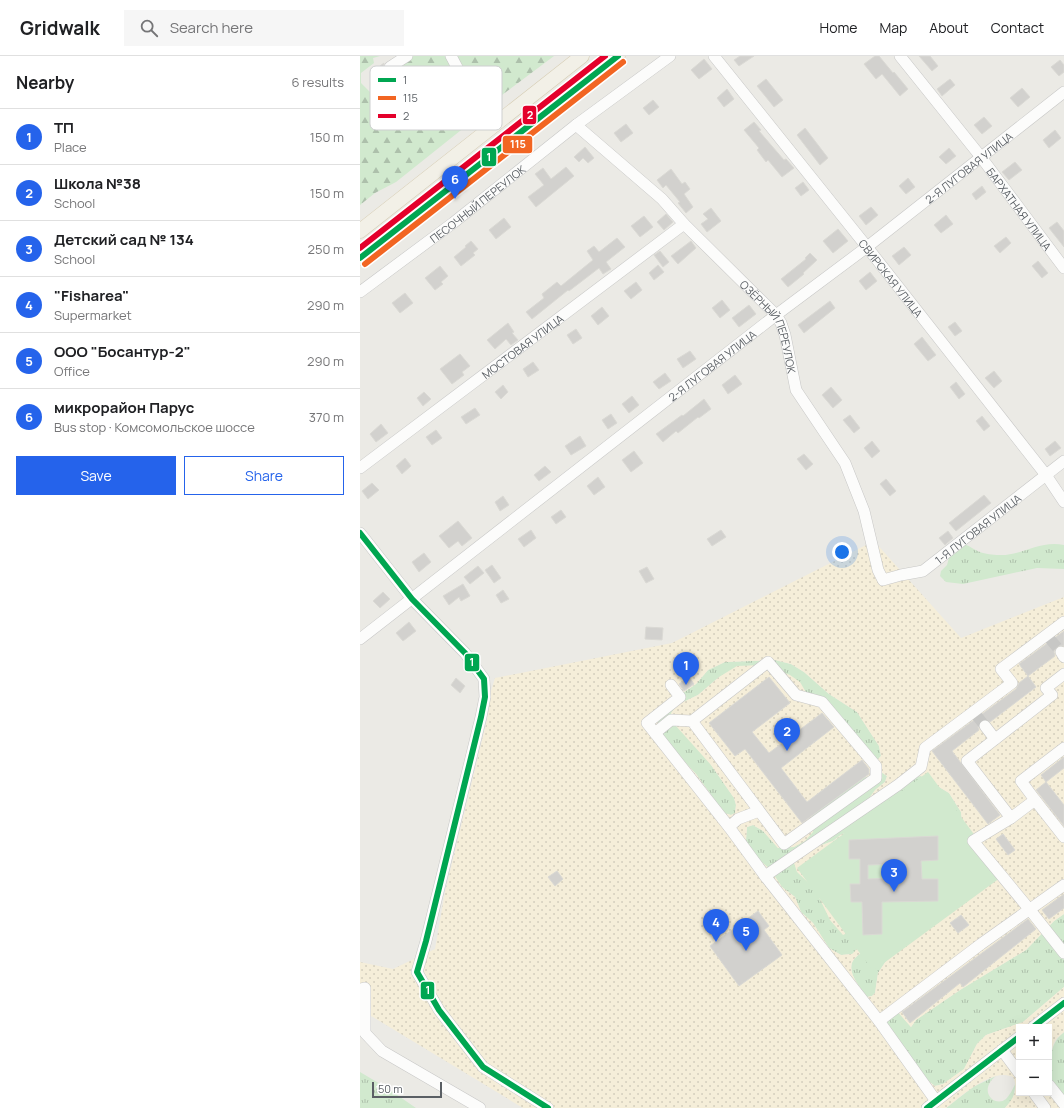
<!DOCTYPE html>
<html lang="en">
<head>
<meta charset="utf-8">
<style>
	body { margin:0; font-family:Manrope,sans-serif; background:#f6f6f6; color:#202124 }
	.controls { position:absolute; right:12px; bottom:12px; display:grid; overflow:hidden; border-radius:0px; box-shadow:0 4px 16px #0002 }
	.controls button { width:36px; height:36px; display:grid; place-items:center; padding:0; border:0; border-bottom:1px solid #e0e0e0; background:#fff; color:#202124; font:20px sans-serif }
	.scale { position:absolute; left:12px; bottom:10px; width:70px; box-sizing:border-box; padding-left:4px; border:2px solid #5a5f64; border-top:0; font-size:11px; line-height:14px; white-space:nowrap; color:#5a5f64; -webkit-text-stroke:3px #fff; paint-order:stroke }
	.you { position:absolute; left:482px; top:496px; width:14px; height:14px; margin:-10px; border:3px solid #fff; border-radius:50%; background:#1a73e8; box-shadow:0 0 0 6px #1a73e833 }
	.badge { display:grid; place-items:center; width:26px; height:26px; border-radius:50%; background:#2563eb; color:#fff; font-size:13px; font-weight:700 }
	.pin { position:absolute; translate:-50% -33px; filter:drop-shadow(0 1px 2px #0008) }
	.pin::after { content:''; position:absolute; top:21px; width:14px; height:12px; background:inherit; clip-path:polygon(0 0,100% 0,50% 100%) }
	.list { margin:0; padding:0; list-style:none }
	h2 { display:flex; justify-content:space-between; align-items:center; height:52px; margin:0; padding:0 16px; font-size:17px }
	h2 small { font-size:13px; font-weight:400; color:#757577 }
	.list li { display:grid; grid-template-columns:26px 1fr auto; gap:12px; align-items:center; box-sizing:border-box; height:56px; padding:0 16px; border-top:1px solid #e0e0e0 }
	.list b { display:block; font-size:15px; white-space:nowrap }
	.list p { margin:0; font-size:13px; white-space:nowrap; color:#757577 }
	.list em { font-size:13px; font-style:normal; color:#757577 }
	.actions { display:flex; gap:8px; padding:12px 16px }
	.actions a { flex:1; padding:9px 0; border:1px solid #2563eb; border-radius:0px; text-align:center; font-size:14px; color:#2563eb }
	.actions .main { background:#2563eb; color:#fff }
	.icon { flex:none; width:22px; height:22px; fill:none; stroke:currentColor; stroke-width:2; stroke-linecap:round; stroke-linejoin:round }
	.map { position:relative; flex:none; width:704px; height:1052px; overflow:hidden }
	header { display:flex; align-items:center; gap:24px; box-sizing:border-box; height:56px; padding:0 20px; background:#fff; border-bottom:1px solid #e0e0e0 }
	header strong { font-size:19px }
	nav { display:flex; gap:22px; margin-inline-start:auto; font-size:14px }
	.search { width:280px; height:36px; background:#f6f6f6; display:flex; align-items:center; gap:10px; box-sizing:border-box; padding:0 14px; border-radius:0px; color:#757577; font-size:15px }
	main { display:flex }
	aside { flex:1; background:#fff }
	.map>svg:first-child { display:block }
</style>
</head>
<body>
<header>
<strong>Gridwalk</strong>
<div class="search"><svg class="icon" aria-label="search" viewBox="0 0 24 24"><circle cx="10" cy="10" r="6"/><path d="M15 15l6 6"/></svg>Search here</div>
<nav><a>Home</a><a>Map</a><a>About</a><a>Contact</a></nav>
</header>
<main>
<aside>
<h2>Nearby<small>6 results</small></h2>
<ul class="list">
<li><span class="badge">1</span><div><b>ТП</b><p>Place</p></div><em>150 m</em></li>
<li><span class="badge">2</span><div><b>Школа №38</b><p>School</p></div><em>150 m</em></li>
<li><span class="badge">3</span><div><b>Детский сад № 134</b><p>School</p></div><em>250 m</em></li>
<li><span class="badge">4</span><div><b>&quot;Fisharea&quot;</b><p>Supermarket</p></div><em>290 m</em></li>
<li><span class="badge">5</span><div><b>ООО &quot;Босантур-2&quot;</b><p>Office</p></div><em>290 m</em></li>
<li><span class="badge">6</span><div><b>микрорайон Парус</b><p>Bus stop · Комсомольское шоссе</p></div><em>370 m</em></li>
</ul>
<div class="actions"><a class="main">Save</a><a>Share</a></div>
</aside>
<div class="map">
<svg width="704" height="1052" viewBox="0 0 704 1052">
	<defs>
		<pattern id="grass-tufts" width="24" height="20" patternUnits="userSpaceOnUse"><rect width="24" height="20" fill="#d1e9ce"/><path d="M3 7l-1-3M5 7V3M7 7l1-3M15 17l-1-3M17 17v-4M19 17l1-3" fill="none" stroke="#adc0ab"/></pattern>
		<pattern id="forest-firs" width="22" height="20" patternUnits="userSpaceOnUse"><rect width="22" height="20" fill="#d1e9ce"/><path d="M5 1l3.5 6h-7zM16 11l3.5 6h-7z" fill="#adc0ab"/></pattern>
		<pattern id="sand-dots" width="8" height="8" patternUnits="userSpaceOnUse"><rect width="8" height="8" fill="#f5eed9"/><path d="M2 2h.1M6 6h.1" fill="none" stroke="#d4cebd" stroke-width="1.8" stroke-linecap="round"/></pattern>
	</defs>
	<rect width="100%" height="100%" fill="#ebeae5"/>
	<path fill="url(#grass-tufts)" d="M600 488C609 488 612 493 620 496 625 498 633 499 639 499 662 500 679 484 704 489V513L677 512 603 528 586 526 580 520 581 515 587 509 590 498Z
		M415 604 431 608 444 616 469 638 497 656 519 690 521 700 517 704 359 621 338 639 317 649 351 709 374 742 376 749 375 757 371 759 364 757 336 718 306 686 298 671V660L305 649 336 628 348 614 365 606Z
		M521 716 527 720 525 726 515 734 547 722 561 720 589 737 601 756 602 766 482 778 473 785 445 795 455 833 487 877 500 891 493 898 481 899 469 892 453 867 441 856 435 841 422 831 409 813 391 797 386 784 387 771 393 769 403 775 418 792 454 771 450 761 458 753 503 722Z
		M704 858V931L663 966 626 979 617 988 604 1013 583 1028 575 1030C558 1018 532 981 524 961L537 955 551 971 556 964 600 934 666 894 694 865Z
		M517 889 525 894 526 905 518 917 515 937 512 940 507 941C500 931 484 914 495 902 501 896 510 892 517 889Z
		M704 976V1039C701 1037 696 1035 693 1032 687 1025 690 1000 693 991 695 985 699 980 704 976Z
		M0 1016 27 1032 56 1052H0Z
		M636 1020C617 1035 635 1052 646 1043 650 1039 653 1032 656 1027L653 1043 645 1052H586L613 1031Z"/>
	<path fill="url(#forest-firs)" d="M0 0H20L13 2 14 7 1 17V27L11 37C35 27 35 23 44 0H194L126 51 117 40 110 46 120 59 36 126 15 137 0 149Z"/>
	<path fill="url(#sand-dots)" fill-rule="evenodd" d="M514 485 601 582 704 541V858L694 865 666 894 600 934 556 964 551 971 537 955 524 961C532 981 558 1018 575 1030L583 1028 604 1013 617 988 626 979 663 966 704 931V976C702 978 699 980 697 982 688 994 687 1019 693 1032 696 1039 700 1045 704 1052H645C653 1043 659 1033 653 1021 651 1020 647 1019 644 1019 626 1018 600 1041 586 1052H163L3 955 0 952V906L33 913 75 893 85 836 127 664 131 635 135 622 312 587ZM415 604 431 608 444 616 469 638 497 656 519 690 521 700 517 704 447 638 440 626 430 619 403 609 377 610 359 621 338 639 317 649 311 657 312 663 316 670 351 709 374 742 376 749 375 757 371 759 364 757 336 718 306 686 298 671V660L305 649 336 628 348 614 365 606ZM521 716 527 720 525 726 515 734 501 753 547 722 561 720 589 737 601 756 602 766 482 778 473 785 445 795 434 807 437 816 455 833 470 864 483 879 487 877 500 890 492 898 481 899 469 892 453 867 441 856 435 841 422 831 410 813 391 797 386 784 387 771 393 769 403 775 418 792 434 791 445 785 453 776 454 771 451 761 458 753 503 722ZM517 889 525 894 526 905 518 917 515 937 512 940 507 941C500 931 484 914 495 902 501 896 510 892 517 889ZM659 971H689V1037H659Z"/>
	<path fill="#d1e9ce" d="M568 716 644 819 513 915 437 812Z"/>
	<path fill="#d2d1ce" stroke="#dad9d4" fill-rule="evenodd" d="M380 0H394L379 10 374 4Z
		M515 0H519L533 17 534 16 548 33 540 40 522 18 516 23 504 8Z
		M559 0H570L578 10 572 15Z
		M344 3 352 13 339 23 331 14Z
		M700 4 704 9V16L699 20 691 11Z
		M24 7 23 12 24 15 27 17 32 18 33 19 21 29 11 17Z
		M406 23 423 44 414 51 397 30Z
		M590 23 595 29 582 40 577 33Z
		M662 32 670 41 658 51 650 42Z
		M367 33 374 43 364 51 357 42Z
		M293 44 299 51 289 59 283 52Z
		M624 61 632 70 622 78 614 69Z
		M394 66 401 74 399 75 424 104 426 103 434 112 422 121 408 104 406 106 397 94 399 92 384 74Z
		M266 68 273 77 261 86 254 77Z
		M445 72 468 102 460 109 437 79Z
		M695 74 701 82 689 92 683 84Z
		M225 91 234 102 228 107 223 102 219 106 214 101Z
		M589 92 596 100 586 108 579 101Z
		M655 106 662 114 649 124 642 116Z
		M206 111 214 120 176 151 168 141 184 129 175 118 183 112 191 123Z
		M311 113 322 128 325 126 330 133 324 138 333 151 326 157 318 147 320 146 306 129 303 132 297 124Z
		M548 122 555 131 546 138 539 130Z
		M443 126 449 134 441 140 435 132Z
		M622 130 626 136 616 144 612 138Z
		M511 151 518 159 506 169 499 160Z
		M351 152 361 165 347 176 341 168 348 163 343 158Z
		M306 158 313 166 304 174 297 166Z
		M586 159 593 168 581 177 574 169Z
		M284 160 293 171 280 181 271 170Z
		M144 162 151 171 136 183 129 174Z
		M697 166 704 175V191L689 172Z
		M478 173 488 185 473 197 463 185Z
		M646 181 651 187 640 197 634 190Z
		M257 182 265 191 246 206 251 213 243 218 239 212 209 235 208 234 172 263 166 256 184 242 182 238 197 226 201 230 233 204 227 195 234 190 239 196Z
		M111 185 118 193 113 197 115 199 101 210 94 201 106 191 105 190Z
		M331 185 336 192 318 208 311 200Z
		M544 191 551 199 539 209 532 200Z
		M300 195 309 206 303 211 294 199Z
		M450 197 457 204 443 217 444 218 428 231 421 223 446 203 445 202Z
		M678 205 688 217 682 222 672 210Z
		M298 209 304 216 294 224 289 217Z
		M80 210 88 220 81 226 83 228 75 234 65 222Z
		M510 216 517 225 506 234 499 225Z
		M276 226 282 234 271 243 264 235Z
		M45 237 53 247 40 257 32 247Z
		M362 244 370 254 360 262 352 252Z
		M470 245 475 252 444 277 438 269Z
		M389 249 396 258 379 271 372 262Z
		M242 251 249 260 238 269 231 260Z
		M595 266 602 275 595 280 588 271Z
		M148 267 154 276 152 277 158 284 151 289 146 283 135 293 127 284Z
		M216 273 222 282 213 288 207 279Z
		M562 281 576 299 568 305 554 288Z
		M330 295 336 303 323 312 317 303Z
		M100 298 110 310 102 316 104 319 92 328 80 313Z
		M173 306 179 314 168 321 163 313Z
		M634 315 642 325 634 332 625 322Z
		M305 317 311 325 299 333 293 326Z
		M375 319 382 328 368 338 362 329Z
		M596 326 605 338 599 343 590 331Z
		M143 329 148 336 141 343 135 336Z
		M471 331 482 344 473 352 462 339Z
		M64 336 71 343 63 350 57 342Z
		M272 340 279 349 269 357 262 348Z
		M344 343 351 353 339 362 338 361 318 377 316 375 303 386 296 378 322 359 323 360Z
		M115 352 120 359 106 368 101 361Z
		M251 358 257 367 248 373 242 364Z
		M490 359 500 372 494 377 483 364Z
		M622 360 630 370 624 375 616 365Z
		M21 368 28 377 16 386 10 378Z
		M76 374 82 382 72 389 66 381Z
		M220 380 226 390 211 399 205 390Z
		M512 385 520 395 512 402 504 392Z
		M695 385 701 392 690 400 685 393Z
		M274 395 283 407 271 416 262 404Z
		M444 398 453 408 446 414 437 403Z
		M45 402 51 410 42 418 36 410Z
		M185 410 191 416 179 425 174 419Z
		M238 421 245 431 234 439 227 430Z
		M526 423 536 435 530 440 520 428Z
		M12 427 19 434 8 443 2 435Z
		M624 439 631 447 596 475 589 467Z
		M143 440 149 449 140 455 135 446Z
		M201 454 206 461 196 468 191 461Z
		M98 465 112 482 102 490 98 485 89 492 79 480Z
		M171 474 176 482 164 491 158 483Z
		M361 474 366 481 352 490 347 483Z
		M588 475 593 482 585 489 579 482Z
		M64 497 71 506 59 516 52 506Z
		M132 509 141 522 134 527 125 514Z
		M118 510 124 517 110 528 104 521Z
		M287 511 294 523 286 527 279 515Z
		M103 528 110 540 101 545 99 541 89 549 83 540Z
		M143 534 149 543 141 547 136 539Z
		M23 536 30 543 20 552 13 545Z
		M49 566 56 575 43 585 36 577Z
		M286 571 303 572 302 584 285 583Z
		M704 575V590H697L694 596 695 600 668 620 659 608Z
		M668 620 676 631 630 666 624 663 620 665 618 671 619 674 592 695 640 759 628 768 572 695 656 633 659 627Z
		M329 621 334 628 324 635 319 628Z
		M409 621 430 647 392 676 409 697 462 657 474 671 421 712 447 746 502 704 509 713V718L442 767 385 693 375 700 349 667Z
		M96 622 105 630 100 637 91 629Z
		M704 701V712L686 726 681 719Z
		M686 726 704 749V770L676 734Z
		M643 778 655 794 648 799 636 783Z
		M578 780V804L561 805 562 823H578V845L522 846V878L503 879 502 846H491L490 828H500V803H489V784ZM537 808 538 822 508 823V809Z
		M197 815 203 823 195 830 188 821Z
		M704 838V852L689 863 682 854Z
		M398 855 409 870 404 874 422 899 379 930 350 890Z
		M601 859 609 869 598 877 590 867Z
		M668 863 676 873 603 931 600 927 550 967 542 956Z"/>
	<g fill="none" stroke-linecap="round" stroke-linejoin="round">
		<path stroke="#c7c7c5" stroke-width="11" stroke-dasharray="11 5.5" stroke-linecap="butt" d="M690 583 701 596
			M617 660 625 670"/>
		<g stroke="#c7c7c6" stroke-width="12">
			<g id="minor">
				<path d="M91 0C104 24 115 50 137 67"/>
				<path id="s1" d="M354 0 507 191 686 419 704 446"/>
				<path id="s2" d="M540 0 621 101 704 212"/>
				<path d="M30 11 47 0"/>
				<path id="s3" d="M216 69 302 143 324 168 416 259 421 267 425 279 436 334 485 407 504 455 518 514 523 524 541 519 563 515 704 405"/>
				<path id="s4" d="M0 236 93 167 216 69 310 0"/>
				<path id="s5" d="M0 412 324 168"/>
				<path d="M0 477 52 543 105 597 124 623 125 641 121 661 66 885 57 916 79 954 123 1011 188 1052"/>
				<path id="s6" d="M0 583 416 259 507 191 704 36"/>
				<path d="M701 596 704 601"/>
				<path d="M704 618 686 632 692 639 607 705 651 762 675 744 704 781"/>
				<path d="M311 629 320 641 287 667 369 771 405 820"/>
				<path d="M625 670 635 683"/>
				<path d="M295 677 311 664 332 665 408 606 436 639 462 646 516 710V722L424 788 332 665"/>
				<path d="M675 744 661 725 704 692"/>
				<path d="M651 762 613 785 670 854 704 897"/>
				<path d="M369 771 378 763 399 755"/>
				<path d="M0 933 5 932V977L22 995 120 1052"/>
				<path d="M519 965 621 888 704 829"/>
				<path d="M673 971 704 947"/>
				<path d="M642 994 659 1017"/>
				<path d="M689 1029 704 1048"/>
				<path d="M674 1037 685 1052"/>
				<path d="M576 1045 519 965 405 820 538 729 561 711 565 692 652 627 641 613 704 566"/>
				<path d="M567 1052 659 981"/>
			</g>
		</g>
		<g stroke="#d5cbb1" stroke-width="15">
			<path id="major" d="M0 175 222 0
				M0 202 258 0"/>
		</g>
		<use href="#minor" stroke="#fcfcfb" stroke-width="11"/>
		<use href="#major" stroke="#f2f0e7" stroke-width="14"/>
		<g stroke="#fff" stroke-width="9">
			<path id="bus-1" d="M0 202 258 0
				M0 477 52 543 105 597 124 623 125 641 121 661 66 885 57 916 79 954 123 1011 188 1052
				M673 971 704 947
				M567 1052 659 981"/>
		</g>
		<g stroke="#fff" stroke-width="9">
			<path id="bus-2" d="M5 208 263 6"/>
		</g>
		<g stroke="#fff" stroke-width="9">
			<path id="bus-3" d="M0 192 245 0"/>
		</g>
		<use href="#bus-1" stroke="#00a651" stroke-width="6"/>
		<use href="#bus-2" stroke="#f26522" stroke-width="6"/>
		<use href="#bus-3" stroke="#e4002b" stroke-width="6"/>
	</g>
	<g text-anchor="middle" dominant-baseline="central" stroke-width="4" stroke-linejoin="round" paint-order="stroke">
		<g font-size="11" fill="#5a5f64" stroke="#fff">
			<text stroke="none"><textPath href="#s6" startOffset="770">2-Я ЛУГОВАЯ УЛИЦА</textPath></text>
			<text stroke="none"><textPath href="#s4" startOffset="147">ПЕСОЧНЫЙ ПЕРЕУЛОК</textPath></text>
			<text stroke="none"><textPath href="#s2" startOffset="194">БАРХАТНАЯ УЛИЦА</textPath></text>
			<text stroke="none"><textPath href="#s1" startOffset="284">СВИРСКАЯ УЛИЦА</textPath></text>
			<text stroke="none"><textPath href="#s3" startOffset="283">ОЗЁРНЫЙ ПЕРЕУЛОК</textPath></text>
			<text stroke="none"><textPath href="#s5" startOffset="203">МОСТОВАЯ УЛИЦА</textPath></text>
			<text stroke="none"><textPath href="#s6" startOffset="446">2-Я ЛУГОВАЯ УЛИЦА</textPath></text>
			<text stroke="none"><textPath href="#s3" startOffset="676">1-Я ЛУГОВАЯ УЛИЦА</textPath></text>
		</g>
	</g>
	<rect x="10" y="10" width="132" height="64" rx="6" fill="#fff" stroke="#cecfd0" stroke-width="1"/>
	<rect x="18" y="22" width="18" height="4" fill="#00a651"/>
	<rect x="18" y="40" width="18" height="4" fill="#f26522"/>
	<rect x="18" y="58" width="18" height="4" fill="#e4002b"/>
	<g font-size="11" fill="#5a5f64">
		<text x="43" y="28">1</text>
		<text x="43" y="46">115</text>
		<text x="43" y="64">2</text>
	</g>
	<g stroke="#fff" stroke-width="1.5">
		<rect x="162" y="49" width="15" height="20" rx="4" fill="#e4002b"/>
		<rect x="142" y="79" width="31" height="19" rx="4" fill="#f26522"/>
		<rect x="121" y="91" width="16" height="20" rx="4" fill="#00a651"/>
		<rect x="104" y="597" width="16" height="19" rx="4" fill="#00a651"/>
		<rect x="60" y="925" width="15" height="19" rx="4" fill="#00a651"/>
	</g>
	<g font-size="11" text-anchor="middle" font-weight="bold" fill="#fff">
		<text x="170" y="63">2</text>
		<text x="158" y="92">115</text>
		<text x="129" y="105">1</text>
		<text x="112" y="610">1</text>
		<text x="68" y="938">1</text>
	</g>
</svg>
<div class="controls">
<button>+</button>
<button>−</button>
</div>
<div class="scale">50 m</div>
<div class="you"></div>
<div class="pin badge" style="left:326px;top:629px">1</div>
<div class="pin badge" style="left:427px;top:695px">2</div>
<div class="pin badge" style="left:534px;top:836px">3</div>
<div class="pin badge" style="left:356px;top:886px">4</div>
<div class="pin badge" style="left:386px;top:895px">5</div>
<div class="pin badge" style="left:95px;top:143px">6</div>
</div>
</main>
</body>
</html>
